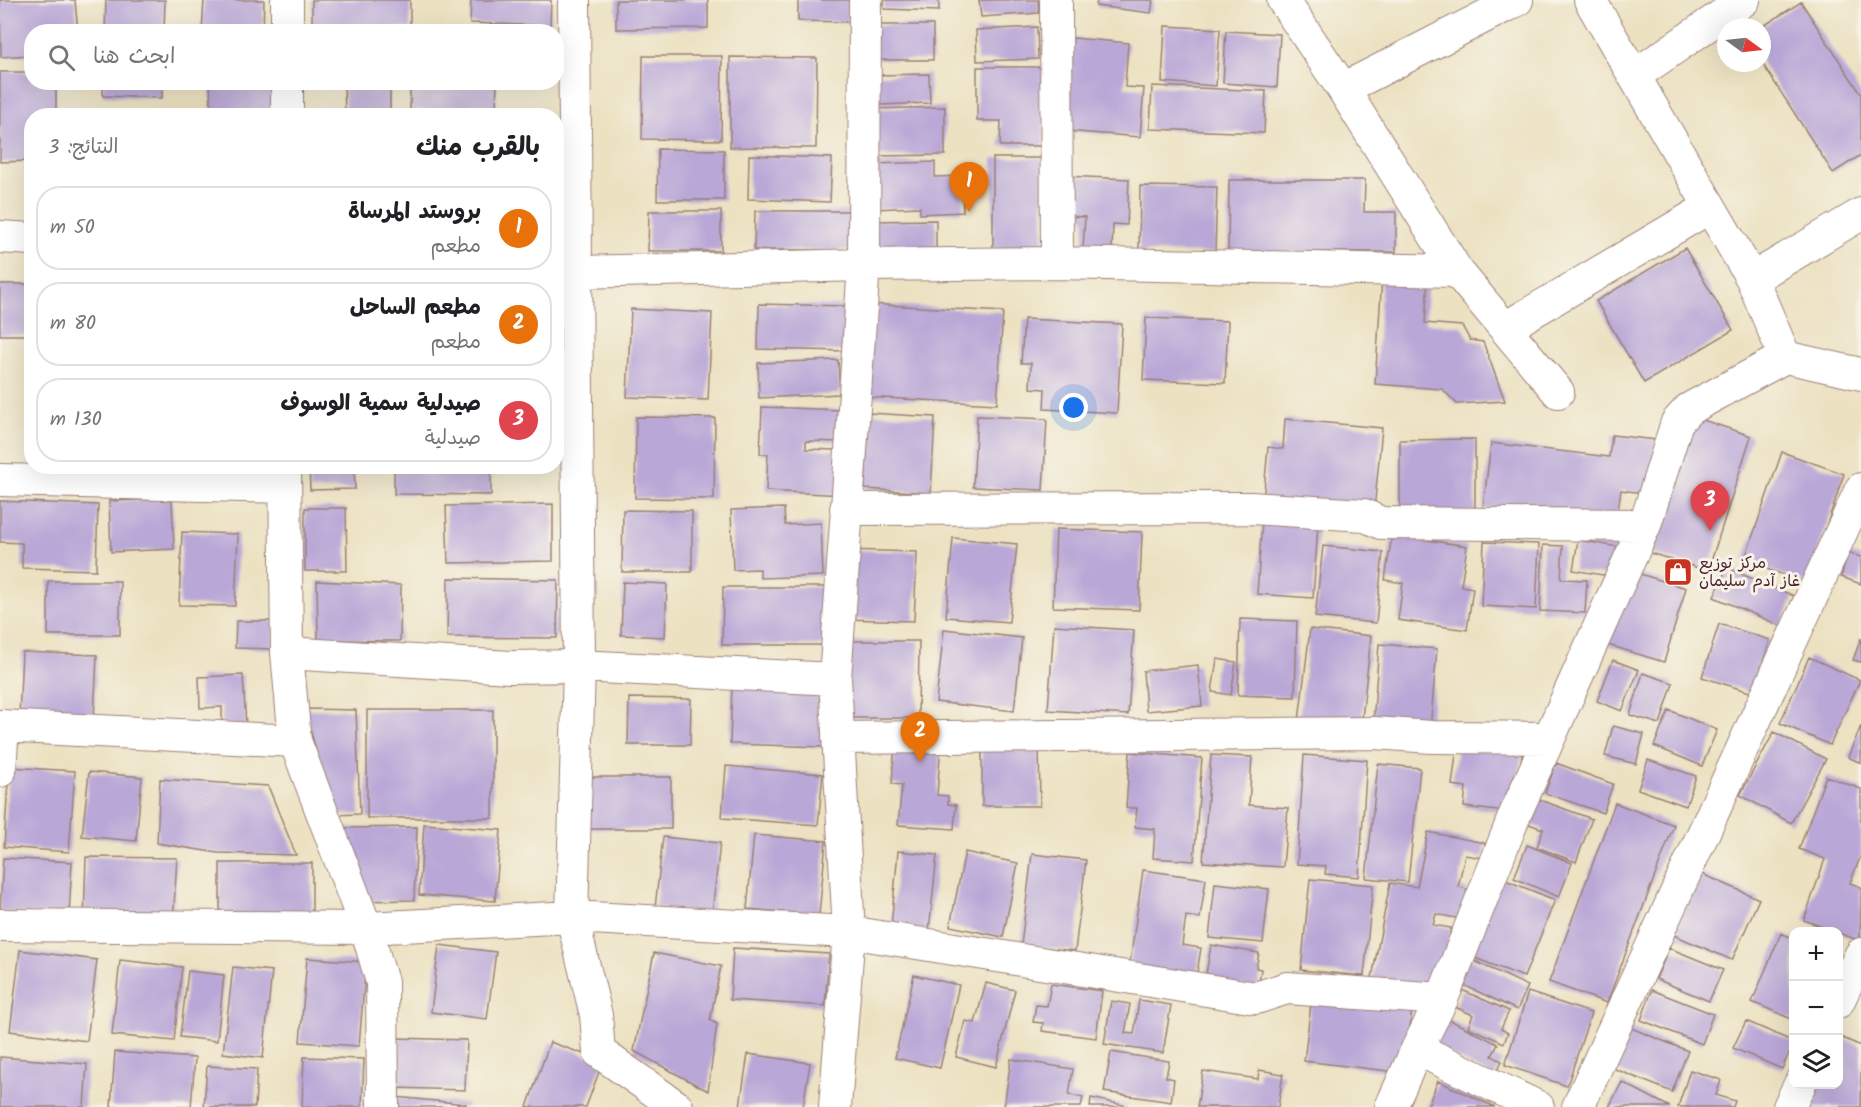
<!DOCTYPE html>
<html lang="ar">
<head>
<meta charset="utf-8">
<style>
	body { margin:0; font-family:Kalam,"Playpen Sans Arabic",sans-serif; background:#f6f6f6; color:#202124; direction:rtl }
	.controls { position:absolute; right:18px; bottom:18px; display:grid; overflow:hidden; border-radius:12px; box-shadow:0 6px 24px #0002 }
	.controls button { width:54px; height:54px; display:grid; place-items:center; padding:0; border:0; border-bottom:2px solid #e0e0e0; background:#fff; color:#202124; font:30px sans-serif }
	.compass { position:absolute; left:1717px; top:18px; width:54px; height:54px; border-radius:50%; background:#fff; box-shadow:0 6px 24px #0002; rotate:105deg }
	.you { position:absolute; left:1074px; top:408px; width:21px; height:21px; margin:-15px; border:4px solid #fff; border-radius:50%; background:#1a73e8; box-shadow:0 0 0 9px #1a73e833 }
	.badge { display:grid; place-items:center; width:39px; height:39px; border-radius:50%; background:#c8321e; color:#fff; font-size:20px; font-weight:700 }
	.pin { position:absolute; translate:-50% -50px; filter:drop-shadow(0 2px 3px #0008) }
	.pin::after { content:''; position:absolute; top:32px; width:21px; height:18px; background:inherit; clip-path:polygon(0 0,100% 0,50% 100%) }
	.list { margin:0; padding:0; list-style:none }
	h2 { display:flex; justify-content:space-between; align-items:center; height:78px; margin:0; padding:0 24px; font-size:26px }
	h2 small { font-size:20px; font-weight:400; color:#757577 }
	.list li { display:grid; grid-template-columns:39px 1fr auto; gap:18px; align-items:center; box-sizing:border-box; height:84px; margin:0 12px 12px; padding:0 12px; border:2px solid #e0e0e0; border-radius:24px }
	.list b { display:block; font-size:22px; white-space:nowrap }
	.list p { margin:0; font-size:20px; white-space:nowrap; color:#757577 }
	.list em { font-size:20px; font-style:normal; color:#757577 }
	.icon { flex:none; width:33px; height:33px; fill:none; stroke:currentColor; stroke-width:2; stroke-linecap:round; stroke-linejoin:round }
	.map { position:relative; flex:none; width:1861px; height:1107px; overflow:hidden; direction:ltr }
	.search { position:absolute; background:#fff; box-shadow:0 6px 24px #0002; left:24px; top:24px; width:540px; height:66px; display:flex; align-items:center; gap:15px; box-sizing:border-box; padding:0 21px; border-radius:24px; color:#757577; font-size:22px }
	.panel { position:absolute; background:#fff; box-shadow:0 6px 24px #0002; left:24px; top:108px; width:540px; height:366px; border-radius:24px; direction:rtl }
	.map>svg:first-child { display:block }
</style>
</head>
<body>
<div class="map">
<svg width="1861" height="1107" viewBox="0 0 1861 1107">
	<rect width="100%" height="100%" fill="#f7f3e8"/>
	<filter id="ink" filterUnits="userSpaceOnUse"><feTurbulence type="fractalNoise" baseFrequency=".0167" numOctaves="2"/><feDisplacementMap in="SourceGraphic" scale="12" xChannelSelector="R" yChannelSelector="G"/><feConvolveMatrix kernelMatrix="1 2 1 2 8 2 1 2 1" color-interpolation-filters="sRGB"/></filter>
	<filter id="wash" filterUnits="userSpaceOnUse"><feTurbulence type="fractalNoise" baseFrequency=".008" numOctaves="4" result="noise"/><feDisplacementMap in="SourceGraphic" scale="24" xChannelSelector="R" yChannelSelector="G"/><feGaussianBlur stdDeviation="1.35" result="paint"/><feColorMatrix in="noise" values="0 0 0 0 0 0 0 0 0 0 0 0 0 0 0 0 0 1.4 0 .05"/><feComposite in="paint" operator="in"/></filter>
	<g filter="url(#wash)">
		<rect width="100%" height="100%" fill="#ece2c2"/>
		<g id="blocks">
			<path fill="#b9a7d7" d="M0 0H75L78 32H32V55L1 57Z
				M106 0H165L164 32H105Z
				M204 0H264L263 32H202Z
				M312 0H410V28H312Z
				M471 0H551L550 26 470 23Z
				M616 0H708V28L616 29Z
				M798 0H849V22L798 21Z
				M884 0H939V11L884 9Z
				M979 0H1038L1039 13 981 17Z
				M1097 0H1153L1151 13 1096 6Z
				M1801 2 1861 94V155L1833 173 1762 63V27Z
				M872 25H933V60H872Z
				M1165 26 1220 29 1216 86 1162 82Z
				M1037 27 1038 59 977 61 976 30Z
				M1226 31 1280 34 1277 87 1223 83Z
				M1073 38 1128 43 1125 87 1144 88 1140 137 1065 131Z
				M643 56H722L721 140 642 139Z
				M730 57 817 58 816 148 730 147Z
				M977 67H1044V146H1000L1001 121H977Z
				M0 72H32V82H56V116H32V161L0 162Z
				M929 74 930 103 878 105 877 75Z
				M103 82H162V98L103 96Z
				M210 82H274L276 116H211Z
				M344 82H390V114L345 115Z
				M410 82H497L496 111 410 110Z
				M1152 86 1266 91 1264 133 1150 129Z
				M945 107V155L874 156 873 109Z
				M658 149 724 150V200H657Z
				M749 155 832 158 830 202 748 199Z
				M993 158H1043V249L993 250Z
				M935 162V177L962 176 963 212 920 214V207L874 209 873 164Z
				M1065 176 1129 179 1127 225 1113 224 1112 250 1083 249 1085 217 1063 216Z
				M1229 180H1365L1364 212H1396V252H1228Z
				M1140 186 1217 187 1215 253 1139 252Z
				M649 211H721V251H648Z
				M755 211H853V250H754Z
				M936 220V257H873L872 221Z
				M1685 248 1733 330 1644 383 1596 301Z
				M1382 277 1428 280 1425 323 1462 326 1470 340 1483 342 1505 401 1457 404 1442 389 1375 384Z
				M0 284H32V335H0Z
				M759 304 848 306 847 351 758 349Z
				M870 304 1003 312 997 404 865 397Z
				M631 309 712 313 708 400 627 397Z
				M1146 318 1228 321 1225 383 1143 380Z
				M1024 319 1122 324 1117 413 1044 409 1045 389 1030 388 1031 363H1021Z
				M838 360 840 394 759 398 758 363Z
				M762 407 843 410 842 442 806 441V449L836 450 844 495 766 491 768 454H760Z
				M869 413 935 417 931 493 865 489Z
				M977 416 1047 419 1043 490 973 487Z
				M1691 416 1751 436 1708 571 1647 552Z
				M636 417 715 418 714 499 635 498Z
				M1285 419 1382 428 1374 511 1263 502 1268 447 1283 449Z
				M1612 435 1656 440 1649 494 1621 490 1616 523 1483 508 1491 443 1609 457Z
				M1475 439V513L1400 512V440Z
				M1782 452 1844 474 1807 583 1744 561Z
				M179 466H254V475L179 477Z
				M309 466H354L355 489 310 490Z
				M394 466H491V495L394 494Z
				M172 499 174 549 111 552 109 501Z
				M0 501 98 505 96 570 22 568V543L0 542Z
				M553 504V561L448 563 446 506Z
				M305 508H346L347 571H305Z
				M784 508 785 525 821 523 823 576 760 578V569L733 570 731 510Z
				M623 510 692 511V572H622Z
				M1262 520 1318 524 1313 598 1257 594Z
				M1056 529 1142 532 1139 610 1053 607Z
				M182 532 238 534 235 606 179 605Z
				M1392 535 1467 546 1461 586 1473 588 1467 630 1398 620 1403 583 1385 580Z
				M953 538 1017 544 1009 622 946 617Z
				M1578 540 1619 547 1614 577 1573 570Z
				M1484 542 1539 544 1536 609 1481 606Z
				M1543 545 1563 546 1561 579 1587 580 1585 613 1540 611Z
				M1323 546 1383 552 1376 623 1315 617Z
				M845 550 917 552 914 621 843 619Z
				M1848 553 1861 557V584L1841 577Z
				M1727 568 1794 596 1781 626 1714 597Z
				M1630 571 1686 588 1664 662 1608 645Z
				M448 578 558 580 557 638 447 637Z
				M48 581H120V635H48Z
				M317 581 401 585 400 641 318 640Z
				M623 582 667 584 665 637 621 635Z
				M723 587H828V645H722Z
				M1240 619 1297 621 1295 697 1238 695Z
				M236 621H275L274 649 235 648Z
				M1719 624 1770 640 1753 693 1702 677Z
				M1054 625 1134 630 1128 715 1048 710Z
				M944 629 1022 638 1014 711 936 702Z
				M1310 629 1371 636 1361 728 1299 721Z
				M1861 638V662L1853 660Z
				M845 641H919L918 718H844Z
				M1379 644 1437 649 1430 730 1373 725Z
				M22 652 97 655 94 720 19 717Z
				M1809 657 1860 680 1830 745 1780 723Z
				M1217 659 1236 662 1231 695 1212 692Z
				M1613 660 1639 670 1622 711 1597 701Z
				M1198 665 1202 706 1146 711 1143 671Z
				M1643 673 1673 683 1660 724 1630 715Z
				M243 675 246 727 222 728V707L200 708 199 677Z
				M732 684 826 687 824 747 730 744Z
				M629 698 691 699 690 745H628Z
				M305 709 356 710 360 814 333 815Z
				M367 710H493V818H367Z
				M1669 710 1717 730 1702 766 1654 746Z
				M1613 726 1644 734 1636 764 1605 756Z
				M1861 726V763L1848 757Z
				M1774 732 1826 759 1791 823 1740 795Z
				M1039 739 1040 806H982V740Z
				M895 741 941 744 937 795 948 796V804L956 805 954 829 898 825 902 785 892 784Z
				M1457 747 1522 754 1515 813 1464 807 1466 787 1452 785Z
				M1130 752 1202 758 1194 861 1153 858 1155 829 1135 827 1137 808H1126Z
				M1211 755 1252 757 1249 805 1288 808 1283 867 1203 862Z
				M1304 755 1367 760 1359 877 1325 874 1326 866 1297 864Z
				M1648 760 1696 776 1686 806 1638 789Z
				M1556 763 1613 784 1603 813 1545 793Z
				M1378 764 1420 768 1408 882 1366 878Z
				M726 766 823 774 818 825 722 818Z
				M9 767 75 771 69 852 4 847Z
				M89 772 142 777 136 841 82 836Z
				M1826 776 1861 789V855L1850 883 1861 887 1860 941 1804 920 1825 859 1799 849Z
				M581 777H671V829H581Z
				M160 779 268 786 296 855 218 853 157 843Z
				M1535 798 1592 819 1576 862 1537 847 1543 829 1526 823Z
				M1615 803 1674 825 1607 1003 1549 982Z
				M424 824 501 830 495 901 419 895Z
				M417 827 414 900 361 901 346 828Z
				M1428 832 1485 843 1483 858 1465 855 1458 887 1467 889 1461 919 1436 914 1433 925 1451 928 1439 991 1372 978 1390 883 1417 887Z
				M754 835 826 841 819 915 747 909Z
				M663 837 720 843 712 914 655 908Z
				M1527 845 1572 863 1559 897 1514 878Z
				M898 851 937 855 929 931 891 927Z
				M965 852 1018 863 1003 937 950 926Z
				M1032 854 1086 860 1075 951 1021 945Z
				M86 857 177 858 173 923 84 920Z
				M3 858 72 862 69 915 0 912Z
				M220 863H312V920H220Z
				M1143 870 1206 879 1200 918 1186 916 1182 945 1201 948 1196 979 1129 969Z
				M1700 873 1759 899 1732 960 1674 935Z
				M1498 877 1555 900 1524 977 1467 955Z
				M1310 879 1373 885 1364 976 1301 970Z
				M1215 883 1269 889 1263 943 1209 938Z
				M1781 933 1794 939V1020L1752 1002Z
				M439 945 496 952 487 1019 431 1012Z
				M1211 945 1259 953 1256 968 1261 969 1258 989 1205 980Z
				M733 948 829 954 825 1006 730 1000Z
				M1669 948 1723 970 1709 1001 1656 979Z
				M20 950 97 960 87 1041 10 1031Z
				M654 953 721 966 710 1020 717 1024 708 1091 634 1051Z
				M1466 957 1528 986 1517 1010 1455 981Z
				M307 958 366 962 359 1046 300 1042Z
				M120 960 182 967 174 1041 112 1035Z
				M233 967 272 971 263 1058 223 1053Z
				M188 971 224 975 217 1041 180 1037Z
				M914 975 959 985 940 1068 895 1058Z
				M986 983 1015 990 996 1067 956 1057 965 1021 975 1023Z
				M1051 984 1102 991 1096 1038 1042 1031 1043 1023 1033 1022 1036 1005 1047 1006Z
				M1462 990 1509 1011 1501 1029 1508 1033 1504 1043 1468 1027 1473 1015 1455 1007Z
				M1652 990 1713 1014 1702 1044 1641 1020Z
				M1528 992 1591 1013 1567 1086 1505 1065Z
				M1312 995 1412 1008 1405 1073 1304 1061Z
				M1139 1000 1171 1005 1163 1053 1104 1044 1111 1001 1130 1004 1125 1033 1134 1034Z
				M1446 1018 1498 1044 1492 1056 1502 1061 1494 1077 1432 1045Z
				M1746 1021 1794 1042 1782 1069 1733 1048Z
				M1626 1026 1688 1051 1672 1092 1610 1067Z
				M1838 1036 1861 1046V1107H1803L1813 1084H1838Z
				M396 1038 467 1040 465 1090 395 1088Z
				M550 1042 603 1061 586 1107H527Z
				M115 1052 195 1058 191 1107H111Z
				M1111 1052 1169 1061 1166 1077 1174 1079 1171 1102 1104 1092Z
				M748 1054 810 1063 803 1107 740 1106Z
				M0 1057 87 1064 84 1107H0Z
				M304 1057 364 1059 362 1107H302Z
				M1011 1059 1073 1069 1069 1095 1083 1097 1081 1107H1004Z
				M207 1066 257 1069 255 1107H204Z
				M1259 1070 1283 1074 1278 1107H1197L1203 1071 1258 1079Z
				M1690 1070 1721 1080 1716 1095 1735 1101 1733 1107H1678Z
				M1438 1081 1495 1107H1427Z
				M1622 1082 1670 1107H1609Z
				M395 1097 466 1104V1107H394Z
				M1091 1098 1128 1106V1107H1090Z"/>
		</g>
	</g>
	<g filter="url(#ink)">
		<use href="#blocks" fill-opacity="0" stroke="#9b8076" stroke-width="1.5"/>
		<g fill="none" stroke-linecap="round" stroke-linejoin="round">
			<g stroke="#9b8076" stroke-width="34">
				<path id="minor" d="M287 0V32
					M574 0 579 666 572 917 596 1015 599 1052 677 1107
					M1056 0 1057 263
					M1283 0 1343 89 1457 271 1558 392
					M1590 0 1752 279 1785 357
					M1634 76 1744 0
					M287 82V116
					M1343 89 1517 0
					M0 237 32 239
					M557 271 577 272 864 265 1057 263 1457 271
					M1752 279 1861 214
					M1505 328 1710 207
					M285 466 287 653 295 741 366 928 382 982 383 1107
					M0 480 284 487
					M846 509 1251 508 1364 515 1381 523 1645 525
					M287 653 510 667 579 666 835 679
					M0 726 295 741
					M838 738 1375 733 1432 737 1549 738
					M0 771 3 726
					M0 925 366 928 572 917 849 932 1256 998 1287 988 1442 999
					M1838 1002 1861 954
					M1417 1049 1538 1107
					M835 1107 849 932 835 679 864 265 865 0
					M1391 1107 1417 1049 1442 999 1516 812 1645 525 1677 422 1689 409 1785 357 1861 374
					M1578 1107 1861 489
					M1789 1107 1800 1084"/>
			</g>
			<use href="#minor" stroke="#fff" stroke-width="32"/>
		</g>
	</g>
	<defs>
		<g id="shop-square" transform="scale(1.5)"><rect x="-9" y="-9" width="18" height="18" rx="4" fill="#c8321e" stroke="#f7f3e8"/><path d="M-5-2.5h2.3a2.7 3.5 0 0 1 5.4 0H5L5.5 6h-11ZM-1.5-2.5h3a1.5 2.3 0 0 0-3 0Z" fill="#fff"/></g>
	</defs>
	<g fill-rule="evenodd">
		<use href="#shop-square" x="1678" y="572"/>
	</g>
	<g text-anchor="middle" dominant-baseline="central" stroke-width="6" stroke-linejoin="round" paint-order="stroke">
		<g font-size="16" fill="#4a1f2b" stroke="#f7f3e8" text-anchor="start">
			<text x="1699" y="563">مركز توزيع<tspan x="1699" dy="18">غاز آدم سليمان</tspan></text>
		</g>
	</g>
</svg>
<div class="controls">
<button>+</button>
<button>−</button>
<button><svg class="icon" aria-label="layers" viewBox="0 0 24 24"><path d="M12 4l9 5-9 5-9-5zM3 14l9 5 9-5"/></svg></button>
</div>
<svg class="compass" viewBox="-18 -18 36 36"><path d="M0-13l5 13h-10z" fill="#e53935"/><path d="M0 13l5-13h-10z" fill="#757577"/></svg>
<div class="you"></div>
<div class="pin badge" style="left:969px;top:212px;background:#e8710a">1</div>
<div class="pin badge" style="left:920px;top:762px;background:#e8710a">2</div>
<div class="pin badge" style="left:1710px;top:531px;background:#e0444e">3</div>
<div class="search"><svg class="icon" aria-label="search" viewBox="0 0 24 24"><circle cx="10" cy="10" r="6"/><path d="M15 15l6 6"/></svg>ابحث هنا</div>
<section class="panel">
<h2>بالقرب منك<small>النتائج: 3</small></h2>
<ul class="list">
<li><span class="badge" style="background:#e8710a">1</span><div><b>بروستد المرساة</b><p>مطعم</p></div><em>50 m</em></li>
<li><span class="badge" style="background:#e8710a">2</span><div><b>مطعم الساحل</b><p>مطعم</p></div><em>80 m</em></li>
<li><span class="badge" style="background:#e0444e">3</span><div><b>صيدلية سمية الوسوف</b><p>صيدلية</p></div><em>130 m</em></li>
</ul>
</section>
</div>
</body>
</html>
